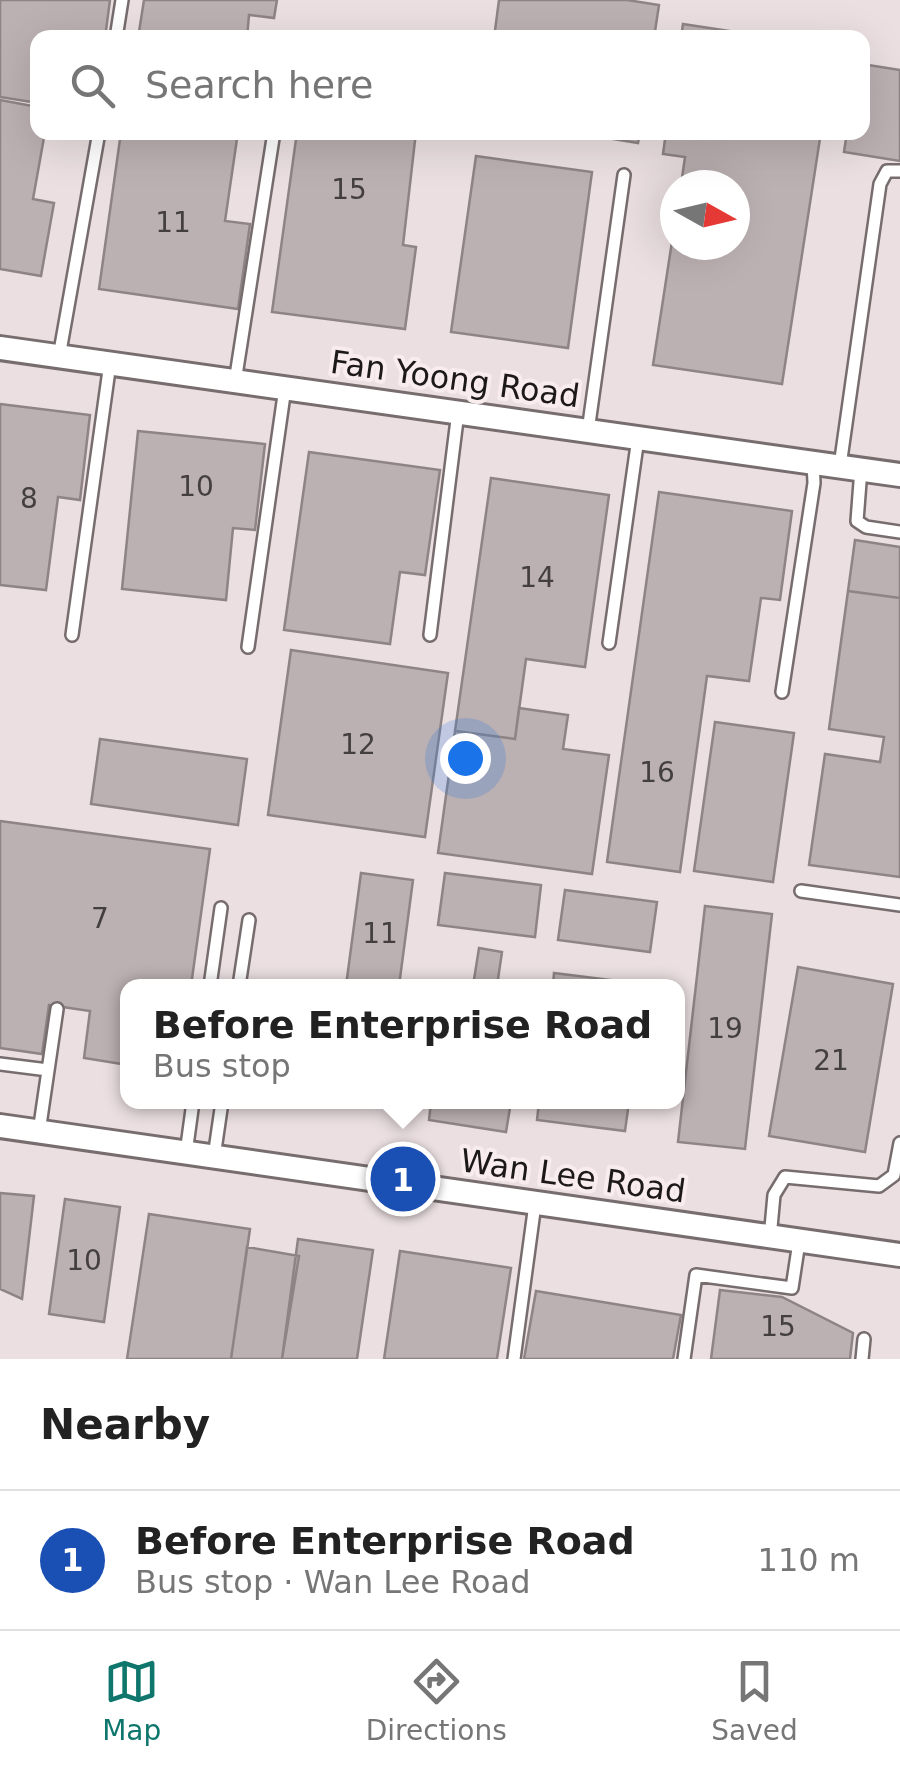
<!DOCTYPE html>
<html lang="en">
<head>
<meta charset="utf-8">
<style>
	body { margin:0; font-family:"DejaVu Sans",sans-serif; background:#f2f2f2; color:#222 }
	.compass { position:absolute; left:660px; top:170px; width:90px; height:90px; border-radius:50%; background:#fff; box-shadow:0 10px 40px #0002; rotate:98deg }
	.you { position:absolute; left:465px; top:758px; width:35px; height:35px; margin:-25px; border:8px solid #fff; border-radius:50%; background:#1a73e8; box-shadow:0 0 0 15px #1a73e833 }
	.badge { display:grid; place-items:center; width:65px; height:65px; border-radius:50%; background:#0f766e; color:#fff; font-size:32px; font-weight:700 }
	.pin { position:absolute; translate:-50% -50%; border:5px solid #fff; box-shadow:0 2px 10px #0006 }
	.popup { position:absolute; left:120px; top:979px; width:565px; height:130px; box-sizing:border-box; display:grid; place-content:center; border-radius:20px; background:#fff; filter:drop-shadow(0 2px 8px #0005); font-size:32px; white-space:nowrap; color:#767676 }
	.popup b { font-size:38px; color:#222 }
	.popup::after { content:''; position:absolute; left:50%; top:100%; margin-left:-20px; border:20px solid transparent; border-top-color:#fff }
	.list { margin:0; padding:0; list-style:none }
	h2 { display:flex; justify-content:space-between; align-items:center; height:130px; margin:0; padding:0 40px; font-size:42px }
	h2 small { font-size:32px; font-weight:400; color:#767676 }
	.list li { display:grid; grid-template-columns:65px 1fr auto; gap:30px; align-items:center; box-sizing:border-box; height:140px; padding:0 40px; border-top:2px solid #e0e0e0 }
	.list b { display:block; font-size:38px; white-space:nowrap }
	.list p { margin:0; font-size:32px; white-space:nowrap; color:#767676 }
	.list em { font-size:32px; font-style:normal; color:#767676 }
	.icon { flex:none; width:55px; height:55px; fill:none; stroke:currentColor; stroke-width:2; stroke-linecap:round; stroke-linejoin:round }
	.map { position:relative; flex:none; width:900px; height:1359px; overflow:hidden }
	.search { position:absolute; background:#fff; box-shadow:0 10px 40px #0002; left:30px; right:30px; top:30px; height:110px; display:flex; align-items:center; gap:25px; box-sizing:border-box; padding:0 35px; border-radius:20px; color:#767676; font-size:38px }
	.sheet { height:270px; background:#fff }
	nav { display:flex; justify-content:space-around; align-items:center; box-sizing:border-box; height:140px; border-top:2px solid #e0e0e0; background:#fff; font-size:28px; color:#767676 }
	nav a { display:grid; justify-items:center; gap:5px }
	nav .on { color:#0f766e }
	.map>svg:first-child { display:block }
</style>
</head>
<body>
<div class="map">
<svg width="900" height="1359" viewBox="0 0 900 1359">
	<rect width="100%" height="100%" fill="#ebdfe1"/>
	<path fill="#bbb0b2" stroke="#8e8485" stroke-width="2.5" d="M0 0H110L105 38H38V103L0 97Z
		M144 0H277L274 18 249 15 247 38H138Z
		M499 0H627L659 5 654 38H494Z
		M683 24 775 38H681Z
		M862 64 900 70V161L844 152 847 132H862Z
		M0 100 38 107V132H45L33 199 54 203 41 276 0 269Z
		M121 132H238L225 221 250 224 238 309 99 289Z
		M297 132H416L403 245 416 247 405 329 272 312Z
		M571 132H640L638 143Z
		M666 132H821L782 384 653 365 675 222V245H735V185H681L685 157 663 154Z
		M476 156 592 172 568 348 451 332Z
		M0 404 90 415 80 500 58 497 46 590 0 585Z
		M138 431 265 444 255 530 233 528 226 600 122 589Z
		M309 452 440 470 425 575 400 572 390 644 284 630Z
		M491 478 609 495 585 667 526 659 515 739 455 731Z
		M659 492 792 511 780 600 761 598 749 681 707 676 680 872 607 862Z
		M855 540 900 547V598L848 591Z
		M848 591 900 598V877L809 865 825 754 880 762 884 737 829 729Z
		M291 650 448 673 425 837 268 815Z
		M519 708 568 715 563 749 609 755 592 874 438 853 455 731 515 739Z
		M715 722 794 733 773 882 694 871Z
		M100 739 247 759 238 825 91 804Z
		M0 821 210 849 191 986H128V1065L84 1058 90 1011 49 1005 42 1054 0 1048Z
		M361 873 413 880 399 986H346Z
		M445 873 541 885 535 937 438 925Z
		M565 890 657 902 650 952 558 940Z
		M705 906 772 914 745 1149 678 1142Z
		M479 948 502 952 497 986H473Z
		M798 967 893 984 865 1152 769 1136Z
		M554 973 643 984V986H553Z
		M431 1102H511L506 1132 429 1120Z
		M539 1102H629L625 1131 537 1120Z
		M0 1193 34 1196 22 1299 0 1289Z
		M65 1199 120 1207 104 1322 49 1314Z
		M149 1214 250 1229 231 1359H127Z
		M298 1239 373 1250 357 1359H282Z
		M247 1247 299 1256 282 1359H231Z
		M400 1251 511 1268 497 1359H384Z
		M720 1290 782 1297 853 1333 850 1359H711Z
		M536 1291 681 1315 673 1359H524Z"/>
	<g fill="none" stroke-linecap="round" stroke-linejoin="round">
		<g stroke="#776d6e" stroke-width="16">
			<path id="service" d="M116 38 122 0
				M59 357 99 132
				M235 382 274 132
				M588 431 624 175
				M840 466 880 184 887 171H900
				M861 469 857 521 866 527 900 532
				M72 635 110 363
				M430 635 458 412
				M609 643 638 438
				M248 647 285 388
				M782 692 814 483 813 462
				M801 891 900 905
				M210 986 221 908
				M239 986 249 920
				M0 1064 48 1070
				M39 1132 57 1009
				M186 1153 193 1102
				M214 1157 222 1102
				M770 1238 774 1195 785 1177 879 1186 894 1175 900 1143
				M514 1359 535 1204
				M684 1359 696 1275 792 1288 799 1242
				M862 1359 864 1339"/>
		</g>
		<g stroke="#776d6e" stroke-width="28">
			<path id="minor" d="M0 348 900 475
				M0 1126 900 1255"/>
		</g>
		<use href="#service" stroke="#fff" stroke-width="11"/>
		<use href="#minor" stroke="#fff" stroke-width="22"/>
	</g>
	<g text-anchor="middle" dominant-baseline="central" stroke-width="8" stroke-linejoin="round" paint-order="stroke">
		<g font-size="28" fill="#443f3f">
			<text x="349" y="189">15</text>
			<text x="173" y="222">11</text>
			<text x="196" y="486">10</text>
			<text x="29" y="498">8</text>
			<text x="537" y="577">14</text>
			<text x="358" y="744">12</text>
			<text x="657" y="772">16</text>
			<text x="100" y="918">7</text>
			<text x="380" y="933">11</text>
			<text x="725" y="1028">19</text>
			<text x="831" y="1060">21</text>
			<text x="84" y="1260">10</text>
			<text x="778" y="1326">15</text>
		</g>
		<g font-size="32" fill="#1d1919" stroke="#f8ecee">
			<text transform="translate(455 379) rotate(8)">Fan Yoong Road</text>
			<text transform="translate(573 1176) rotate(8)">Wan Lee Road</text>
		</g>
	</g>
</svg>
<svg class="compass" viewBox="-18 -18 36 36"><path d="M0-13l5 13h-10z" fill="#e53935"/><path d="M0 13l5-13h-10z" fill="#767676"/></svg>
<div class="you"></div>
<div class="pin badge" style="left:403px;top:1179px;background:#1a4fb4">1</div>
<div class="popup"><b>Before Enterprise Road</b>Bus stop</div>
<div class="search"><svg class="icon" aria-label="search" viewBox="0 0 24 24"><circle cx="10" cy="10" r="6"/><path d="M15 15l6 6"/></svg>Search here</div>
</div>
<section class="sheet">
<h2>Nearby<small></small></h2>
<ul class="list">
<li><span class="badge" style="background:#1a4fb4">1</span><div><b>Before Enterprise Road</b><p>Bus stop · Wan Lee Road</p></div><em>110 m</em></li>
</ul>
</section>
<nav>
<a class="on"><svg class="icon" aria-label="map" viewBox="0 0 24 24"><path d="M3 6l6-2 6 2 6-2v14l-6 2-6-2-6 2zM9 4v14M15 6v14"/></svg>Map</a>
<a><svg class="icon" aria-label="directions" viewBox="0 0 24 24"><path d="M12 3l9 9-9 9-9-9zM9 14v-3h6M13 9l2 2-2 2"/></svg>Directions</a>
<a><svg class="icon" aria-label="saved" viewBox="0 0 24 24"><path d="M7 4h10v16l-5-4-5 4z"/></svg>Saved</a>
</nav>
</body>
</html>
